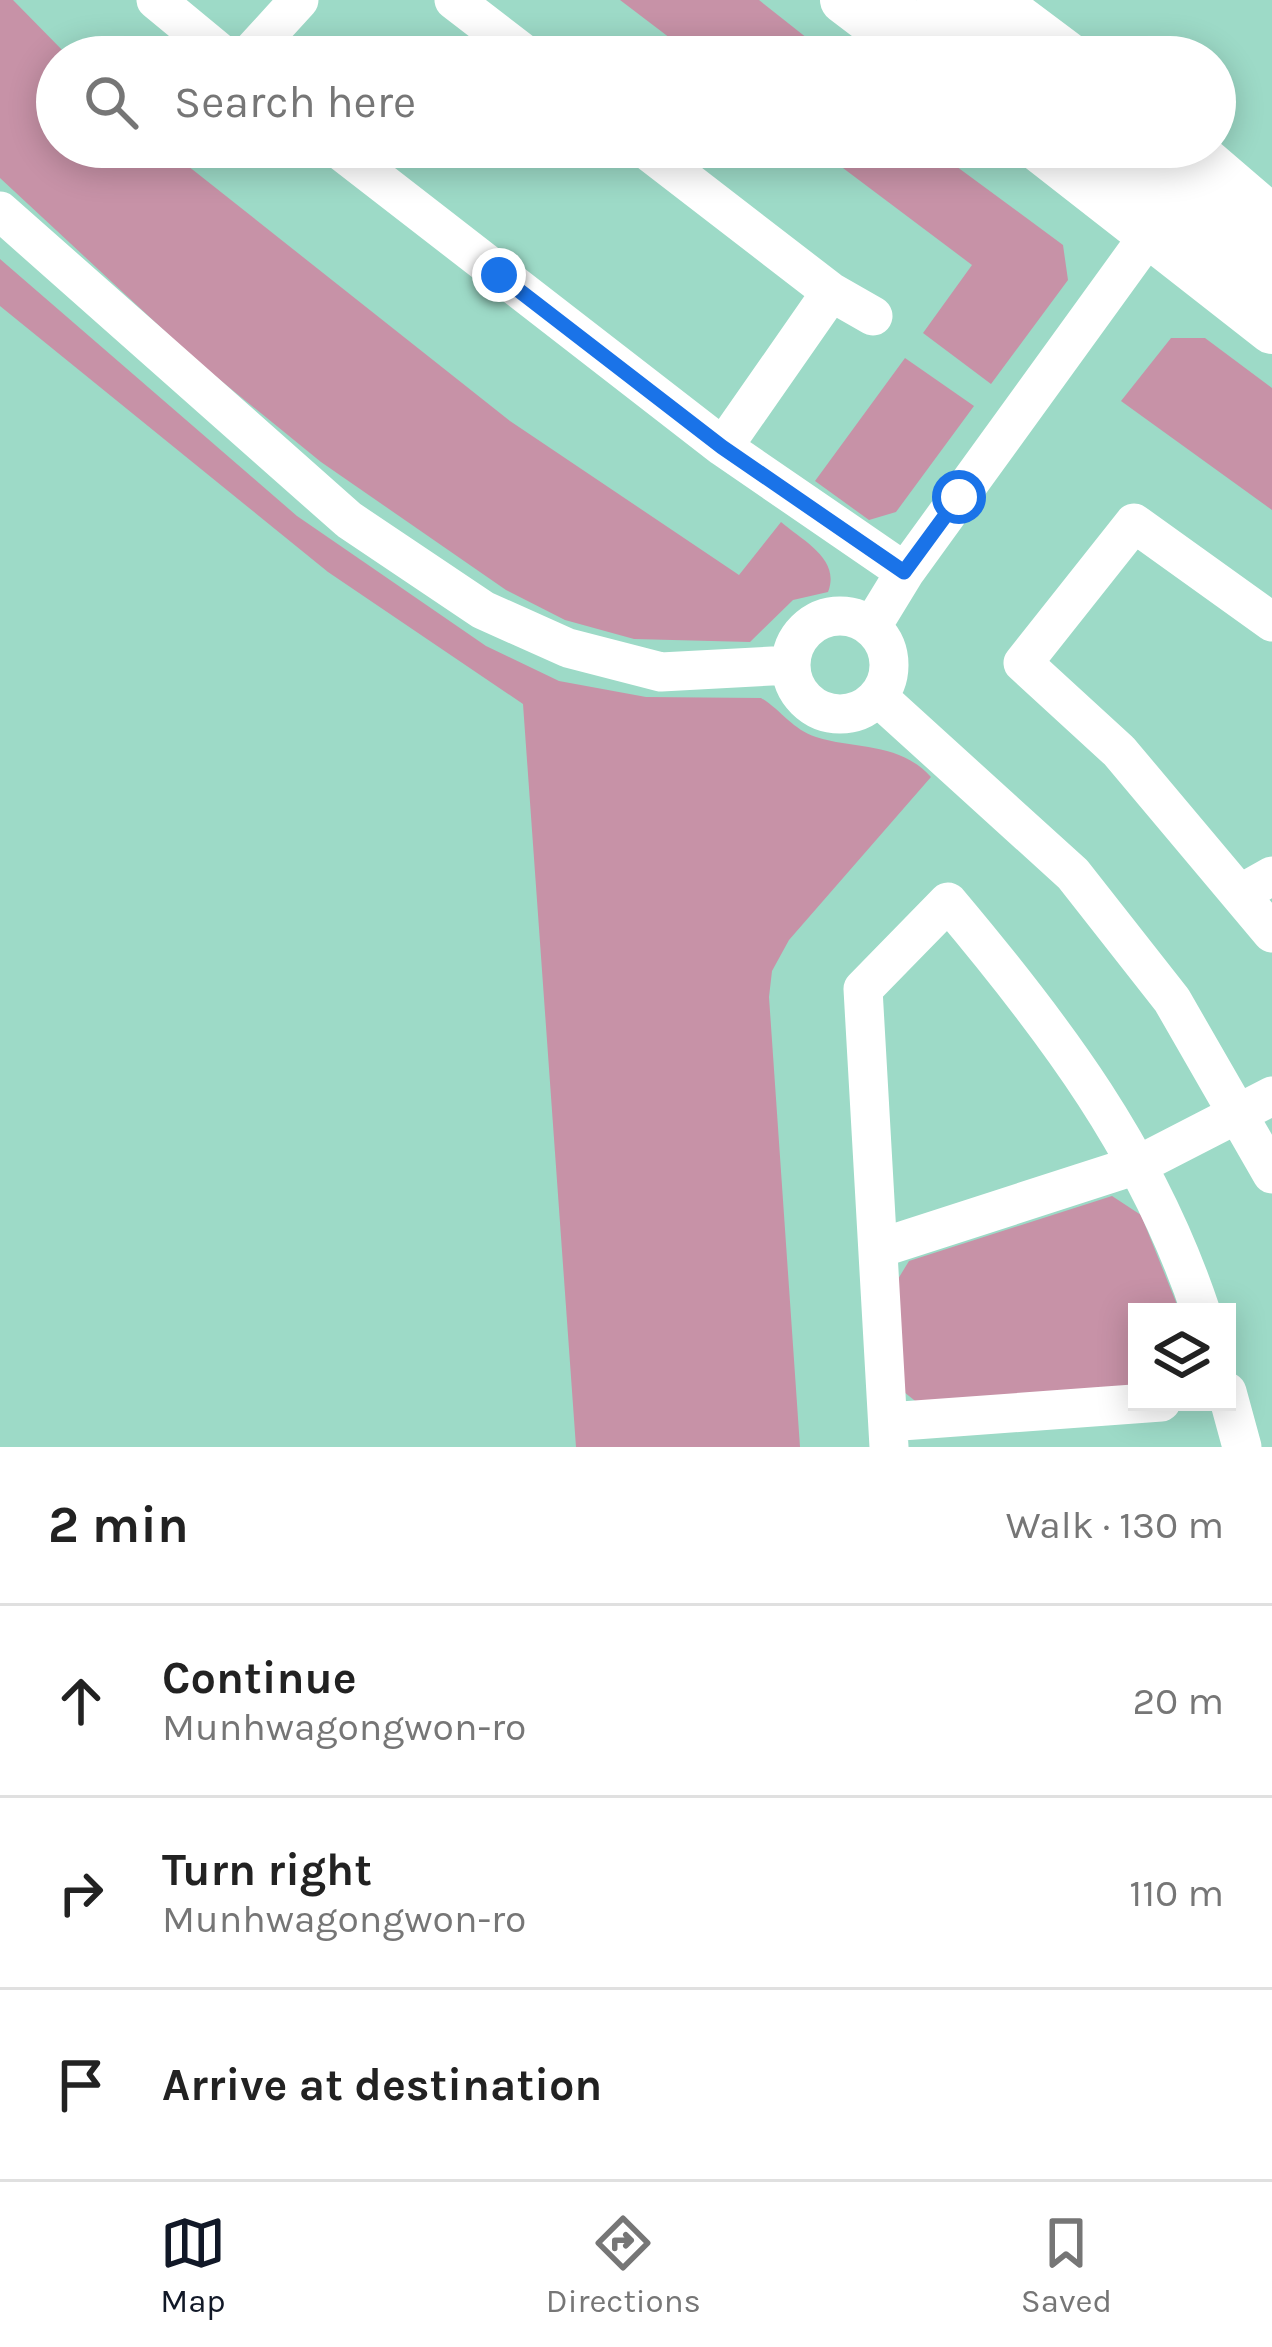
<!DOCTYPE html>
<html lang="en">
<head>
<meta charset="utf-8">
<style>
	body { margin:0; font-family:Karla,sans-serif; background:#f6f6f6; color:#222 }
	.controls { position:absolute; right:36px; bottom:36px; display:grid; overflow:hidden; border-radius:0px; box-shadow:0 6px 30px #0003 }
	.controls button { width:108px; height:108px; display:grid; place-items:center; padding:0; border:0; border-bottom:3px solid #e0e0e0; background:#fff; color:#222; font:60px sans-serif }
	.stop { position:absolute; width:36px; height:36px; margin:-27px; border:9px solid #1a73e8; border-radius:50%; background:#fff }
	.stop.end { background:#1a73e8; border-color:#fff; box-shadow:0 3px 12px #0008 }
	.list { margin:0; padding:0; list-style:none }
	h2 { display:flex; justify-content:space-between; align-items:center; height:156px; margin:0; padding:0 48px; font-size:51px }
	h2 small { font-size:39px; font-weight:400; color:#767676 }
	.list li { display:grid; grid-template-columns:78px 1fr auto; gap:36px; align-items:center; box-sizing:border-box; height:192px; padding:0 48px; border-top:3px solid #e0e0e0 }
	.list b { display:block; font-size:45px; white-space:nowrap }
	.list p { margin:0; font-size:39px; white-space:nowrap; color:#767676 }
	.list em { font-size:39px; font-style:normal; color:#767676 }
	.icon { flex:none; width:66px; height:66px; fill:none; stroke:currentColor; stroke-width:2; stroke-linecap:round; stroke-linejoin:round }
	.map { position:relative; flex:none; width:1272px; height:1447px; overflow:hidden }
	.search { position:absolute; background:#fff; box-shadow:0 6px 30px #0003; left:36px; right:36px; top:36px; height:132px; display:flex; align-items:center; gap:30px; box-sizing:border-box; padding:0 42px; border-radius:66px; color:#767676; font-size:45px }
	.sheet { height:732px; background:#fff }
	nav { display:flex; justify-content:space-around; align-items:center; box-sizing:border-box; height:168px; border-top:3px solid #e0e0e0; background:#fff; font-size:33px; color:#767676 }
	nav a { display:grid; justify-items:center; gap:6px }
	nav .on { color:#111827 }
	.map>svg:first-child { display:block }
</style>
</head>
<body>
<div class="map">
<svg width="1272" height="1447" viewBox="0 0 1272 1447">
	<rect width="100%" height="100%" fill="#9ddac7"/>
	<path fill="#c792a7" d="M0 0H13L69 57H57V147H164L510 421 739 575 781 522C803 541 841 559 828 592L793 600 750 642 634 639 565 620 506 590 321 462 198 362 0 178Z
		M620 0H759L831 57H695Z
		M815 147H930L1063 245 1068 280 991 384 923 333 972 265Z
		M0 259 297 516 486 646 559 681 646 697 761 698C781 710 793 730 816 737 858 750 899 742 931 777L789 940 772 971 769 997 800 1447H576L523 704 328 572 0 306Z
		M1171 338H1205L1272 388V510L1121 401Z
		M905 358 974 406 896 512 869 520 815 481Z
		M1112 1196 1141 1215 1180 1312H1137V1390L924 1408 904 1392 898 1279 909 1261Z"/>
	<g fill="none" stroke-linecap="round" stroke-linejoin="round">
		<path stroke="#fff" stroke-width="39" d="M156 0 225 57
			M454 0 528 57
			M883 0 960 57
			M936 0 1013 57
			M247 57 299 0
			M336 147 723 447 905 572
			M643 147 831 292 723 447
			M1081 147 1272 289
			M1136 147 1272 249
			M0 211 349 520 483 610 568 648 661 672 791 665
			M831 292 873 316
			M791 665a49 49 0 1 1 98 0a49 49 0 1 1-98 0Z
			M1272 622 1134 523 1023 663 1119 751 1272 933
			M872 626 905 572 1204 159
			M878 697 1073 874 1172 1000 1272 1174
			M1240 894 1272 876
			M880 1248 1140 1164 1272 1096
			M1227 1392 1242 1447
			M888 1422 1161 1402
			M889 1447 863 989 948 902C1055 1029 1148 1152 1201 1312"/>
		<path stroke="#fff" stroke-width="48" d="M844 0 919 57
			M993 0 1069 57
			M1038 147 1272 330
			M1188 147 1272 219"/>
	</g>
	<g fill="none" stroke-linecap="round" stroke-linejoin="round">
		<path stroke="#1a73e8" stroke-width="15" d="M499 275 722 447 904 572 959 497"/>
	</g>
</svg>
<div class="controls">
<button><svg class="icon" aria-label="layers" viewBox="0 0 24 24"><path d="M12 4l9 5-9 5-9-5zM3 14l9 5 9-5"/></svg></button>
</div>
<div class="stop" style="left:959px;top:497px"></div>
<div class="stop end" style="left:499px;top:275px"></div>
<div class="search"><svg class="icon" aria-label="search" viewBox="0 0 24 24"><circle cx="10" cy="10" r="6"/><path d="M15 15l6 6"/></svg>Search here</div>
</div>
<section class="sheet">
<h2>2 min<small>Walk · 130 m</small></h2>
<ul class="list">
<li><svg class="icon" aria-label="ahead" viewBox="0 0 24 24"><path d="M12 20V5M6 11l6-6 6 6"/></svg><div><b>Continue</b><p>Munhwagongwon-ro</p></div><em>20 m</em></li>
<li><svg class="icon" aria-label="right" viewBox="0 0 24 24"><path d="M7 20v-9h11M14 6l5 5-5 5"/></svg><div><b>Turn right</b><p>Munhwagongwon-ro</p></div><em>110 m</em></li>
<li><svg class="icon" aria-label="arrive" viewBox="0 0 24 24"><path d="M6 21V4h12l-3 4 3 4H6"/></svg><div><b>Arrive at destination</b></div></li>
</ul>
</section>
<nav>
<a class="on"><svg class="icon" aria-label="map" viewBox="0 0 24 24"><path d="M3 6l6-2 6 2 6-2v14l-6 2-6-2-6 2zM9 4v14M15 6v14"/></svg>Map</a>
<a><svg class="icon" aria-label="directions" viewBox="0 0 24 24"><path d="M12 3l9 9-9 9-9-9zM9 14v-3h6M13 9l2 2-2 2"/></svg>Directions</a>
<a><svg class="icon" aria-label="saved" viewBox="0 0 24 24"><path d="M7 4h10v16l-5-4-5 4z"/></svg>Saved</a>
</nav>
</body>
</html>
